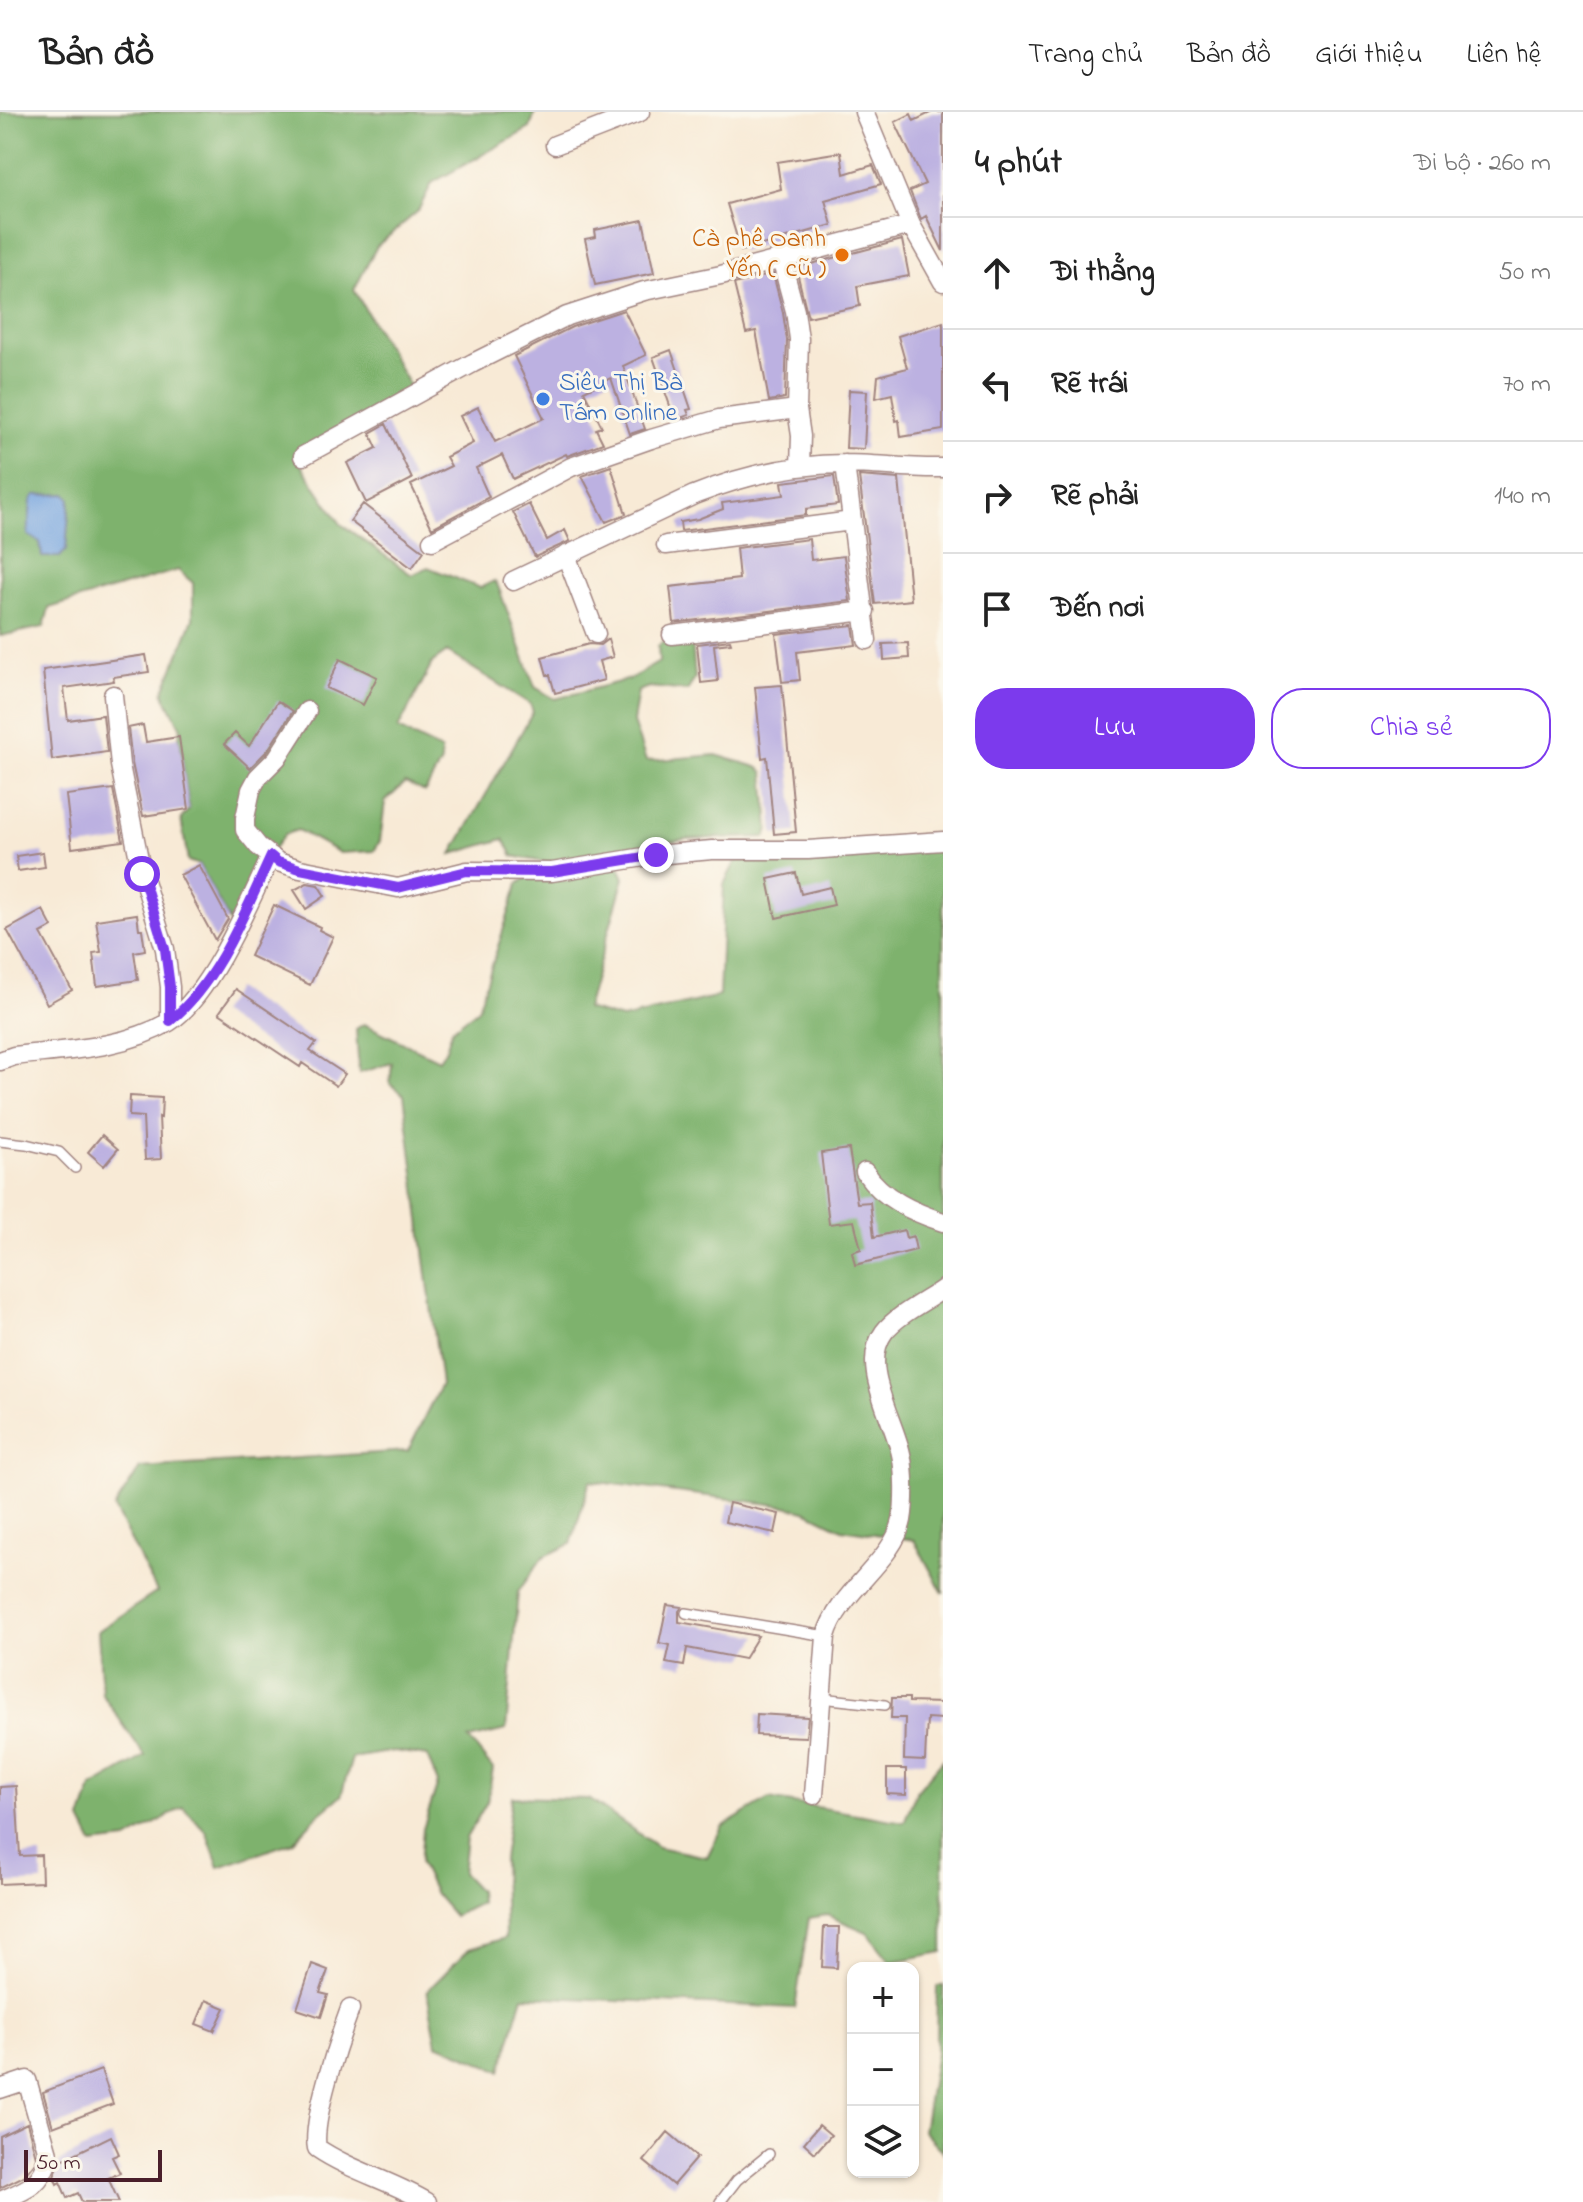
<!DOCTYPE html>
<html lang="vi">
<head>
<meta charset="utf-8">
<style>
	body { margin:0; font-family:"Indie Flower",sans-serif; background:#f6f6f6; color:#222 }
	.controls { position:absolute; right:24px; bottom:24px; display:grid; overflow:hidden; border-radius:16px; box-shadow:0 2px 6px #0004 }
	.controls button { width:72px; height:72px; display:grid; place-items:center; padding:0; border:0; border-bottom:2px solid #e0e0e0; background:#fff; color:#222; font:40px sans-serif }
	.scale { position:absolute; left:24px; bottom:20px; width:138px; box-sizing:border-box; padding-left:8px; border:4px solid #4a1f2b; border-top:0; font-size:22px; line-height:28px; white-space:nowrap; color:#4a1f2b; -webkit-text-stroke:6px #fbf7ec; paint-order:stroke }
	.stop { position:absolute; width:24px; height:24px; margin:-18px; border:6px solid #7c3aed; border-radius:50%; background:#fff }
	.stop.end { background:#7c3aed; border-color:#fff; box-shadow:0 2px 8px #0008 }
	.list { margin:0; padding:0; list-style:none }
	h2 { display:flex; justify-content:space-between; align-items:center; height:104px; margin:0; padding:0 32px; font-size:34px }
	h2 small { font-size:26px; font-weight:400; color:#767676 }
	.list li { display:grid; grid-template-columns:52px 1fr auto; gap:24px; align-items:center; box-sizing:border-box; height:112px; padding:0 32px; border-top:2px solid #e0e0e0 }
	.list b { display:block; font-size:30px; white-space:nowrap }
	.list em { font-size:26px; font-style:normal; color:#767676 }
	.actions { display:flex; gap:16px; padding:24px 32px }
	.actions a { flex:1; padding:18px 0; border:2px solid #7c3aed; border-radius:32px; text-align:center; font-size:28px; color:#7c3aed }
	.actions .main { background:#7c3aed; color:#fff }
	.icon { flex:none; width:44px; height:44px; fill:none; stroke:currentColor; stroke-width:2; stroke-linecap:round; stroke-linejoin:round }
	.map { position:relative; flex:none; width:943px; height:2090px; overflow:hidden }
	header { display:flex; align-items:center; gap:48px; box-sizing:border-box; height:112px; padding:0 40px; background:#fff; border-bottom:2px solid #e0e0e0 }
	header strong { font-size:38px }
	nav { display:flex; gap:44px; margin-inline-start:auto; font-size:28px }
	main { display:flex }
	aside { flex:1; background:#fff }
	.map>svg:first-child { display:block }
</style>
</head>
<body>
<header>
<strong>Bản đồ</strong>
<nav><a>Trang chủ</a><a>Bản đồ</a><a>Giới thiệu</a><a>Liên hệ</a></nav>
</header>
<main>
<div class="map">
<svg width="943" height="2090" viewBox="0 0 943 2090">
	<rect width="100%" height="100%" fill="#fbf7ec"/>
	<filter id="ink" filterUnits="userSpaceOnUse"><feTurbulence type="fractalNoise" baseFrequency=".0125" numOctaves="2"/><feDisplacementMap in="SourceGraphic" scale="16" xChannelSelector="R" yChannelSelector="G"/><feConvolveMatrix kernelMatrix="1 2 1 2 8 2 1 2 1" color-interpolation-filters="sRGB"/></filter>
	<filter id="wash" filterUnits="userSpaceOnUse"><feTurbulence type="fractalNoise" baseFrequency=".006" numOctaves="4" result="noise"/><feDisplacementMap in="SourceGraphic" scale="32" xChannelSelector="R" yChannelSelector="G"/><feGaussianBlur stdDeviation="1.8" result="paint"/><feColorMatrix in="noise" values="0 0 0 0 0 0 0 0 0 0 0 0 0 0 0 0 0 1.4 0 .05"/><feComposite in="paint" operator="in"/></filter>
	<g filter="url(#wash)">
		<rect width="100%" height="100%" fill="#f8ead6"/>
		<path fill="#7eb26d" stroke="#64684c" stroke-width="2" d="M0 0H535L530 16 432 71 418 99 377 134 354 178 410 275 408 282 297 347 341 412 412 463 428 455 480 476 494 469 498 474 535 575 555 587 630 567 659 550 658 534 663 530 689 525 692 527 695 567 687 579 649 575 638 579 633 610 646 649 716 643 757 655 764 660 769 717 766 725 685 727 548 751 513 744 504 727 452 742 533 600 530 592 447 540 433 550 398 617 441 638V650L425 680 405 671 385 690 380 729 374 739 340 741 298 718 285 722 265 748 234 818 199 753 188 749 181 707 189 697 179 625 181 616 163 581 193 507V471L178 458 49 496 44 515 0 524Z
			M943 734V1481L914 1428 842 1417 808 1400 786 1394 590 1369 571 1432 543 1445 518 1480 506 1618 469 1627 493 1657 487 1690 466 1726 462 1761 479 1779 480 1791 454 1804 435 1782 420 1751 423 1717 438 1671 427 1644 394 1639 352 1646 341 1684 319 1702 293 1730 219 1755 206 1719 183 1695 127 1728 93 1732 81 1708 92 1675 145 1644 102 1582 98 1519 157 1480 114 1396 140 1356 408 1339 441 1272 404 983 390 972 392 951 359 961 356 917 364 912 439 948 446 937 452 917 478 897 518 772 528 765 568 769 618 753 624 766 586 897 622 907 719 884 724 772 737 747Z
			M943 1648V1840L891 1850 867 1820 827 1803 809 1806 795 1896 523 1884 501 1959 437 1932 427 1879 469 1837 505 1826 503 1747 512 1685 589 1687 658 1735 707 1745 722 1715 769 1687 904 1710 917 1678Z
			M943 1873V2040L923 2019 936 1941 937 1874Z"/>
		<path fill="#76a4df" stroke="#606285" stroke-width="2" d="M66 382 70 386 66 438 60 445H42L40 430 28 423 31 389 35 383Z"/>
		<g id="blocks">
			<path fill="#bcb1e1" d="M932 0H943V139L926 104 921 107 910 79 925 72 895 10 911 2 914 9Z
				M841 40 844 62 873 53 881 72 825 88 832 113 741 139 727 92 781 77 777 50Z
				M643 108 654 161 595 173 585 127 596 125 595 118Z
				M902 128 909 164 857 174 860 194 808 205 796 156Z
				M773 162 783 201 787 228 785 286 769 289 756 219 746 221 734 172Z
				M624 198 646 243 623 254 645 317 630 322 611 266 584 279 602 315 596 317 603 331 567 344 566 342 513 367 502 343 476 356 489 385 432 416 411 373 451 354 446 345 473 331 460 304 478 295 495 330 544 306 514 244 572 215Z
				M943 210V318L901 325 899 308 896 309 892 282 876 286 878 264 907 256 898 224Z
				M671 238 691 297 687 298 689 303 675 308 653 245Z
				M849 278 867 279 864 337 846 336Z
				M386 312 412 367 366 391 347 351 377 336 370 321Z
				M611 354 626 402 606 410 582 364Z
				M834 364 838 393 806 397V403L681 419 680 410 698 407 723 397 722 391 784 383 782 370Z
				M859 364 899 367 911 488 875 492Z
				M363 392 424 439 412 456 350 409Z
				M529 392 547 428 565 418 570 429 535 445 513 400Z
				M809 427 811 448 844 444 850 489 674 511 670 475 739 467 736 436Z
				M853 513 856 533 797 540 800 568 782 570 776 522Z
				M608 527 613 545 599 549 604 568 555 581 550 563H547L542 545 589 532 600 533Z
				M730 528 731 531 714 533 718 569 701 571 697 532Z
				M908 531 909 546 884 548 883 532Z
				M146 543 149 560 113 565 114 569 64 576 68 608 103 603 107 640 52 648 43 558Z
				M340 547 377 565 363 593 326 576Z
				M782 573 796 720 774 722 767 645 762 646 755 575Z
				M278 589 293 599 268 638 250 656 224 632 235 621 249 634Z
				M143 613 146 630 179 625 189 697 143 704 132 651 128 616Z
				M113 677 123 729 72 736 66 683Z
				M43 740 45 755 18 759 16 744Z
				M199 753 228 807 215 828 180 763Z
				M796 761 801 782 830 775 834 793 776 806 768 767Z
				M307 771 318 773 325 784 306 797 294 778Z
				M274 793 320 815 319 818 333 825 310 873 250 844Z
				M43 798 52 815 41 821 72 878 47 892 7 818Z
				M137 802 139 817H142L145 838 134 840 138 868 97 874 93 841 101 840 96 808Z
				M236 877 316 931 310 939 345 962 336 974 302 951 300 955 219 901Z
				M130 984 162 986 161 1006 159 1005 161 1047 145 1048 143 1005 129 1004Z
				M102 1023 118 1037 104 1054 88 1040Z
				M849 1037 857 1091 870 1090 874 1125 904 1118 906 1126 913 1124 916 1138 855 1153 852 1140 861 1137 854 1109 829 1112 821 1041Z
				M729 1391 779 1402 775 1421 725 1410Z
				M667 1493 682 1495 679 1499V1510L758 1524 744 1547 687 1536 684 1554 666 1551 670 1533 659 1531Z
				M892 1586H909V1590L942 1591V1607L927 1606 925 1649 904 1648 905 1606H891Z
				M757 1602 808 1605 806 1625 756 1623Z
				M887 1657H906V1683L887 1682Z
				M16 1674 20 1744 41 1743 42 1770 0 1772V1675Z
				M824 1815H839L837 1856 822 1855Z
				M312 1852 328 1858 320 1881 328 1883 321 1905 297 1897Z
				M206 1888 225 1896 214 1919 196 1912Z
				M101 1958 113 1992 53 2015 43 1980Z
				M27 2011 36 2045 35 2050 24 2064 0 2076V2024Z
				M819 2013 831 2023 815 2041 804 2031Z
				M668 2020 697 2045 673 2073 644 2049Z
				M111 2024 119 2042 112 2045 120 2061 108 2066 119 2090H82L78 2081 67 2086 60 2070 57 2072 54 2065 60 2049Z"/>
		</g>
	</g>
	<g filter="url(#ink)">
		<use href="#blocks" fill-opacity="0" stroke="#a18480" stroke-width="2"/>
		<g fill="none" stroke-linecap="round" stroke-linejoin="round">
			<g stroke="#a18480" stroke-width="12">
				<path id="lane" d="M0 1029 26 1032 59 1040 75 1056
					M686 1501 826 1524
					M821 1586 885 1593
					M720 2090 737 2068 769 2042"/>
			</g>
			<g stroke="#a18480" stroke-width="21">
				<path id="street" d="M864 0 911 113 943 170
					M555 33 640 0
					M781 147 795 199 799 227 797 297
					M303 344 473 251 567 204 644 179 721 163 911 113
					M845 352 867 528
					M432 429 571 355 651 327 719 307 797 297 801 324 800 354
					M666 433 852 409
					M566 443 596 522
					M513 469 694 383C742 364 793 352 844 352 877 352 910 357 943 356
					M672 523 865 499
					M113 583 120 653 142 762 165 837 170 875V909
					M307 599 277 646 258 665 251 678 245 706V718L258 734 278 750 300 757 398 776 467 759 552 760 656 743 712 738H808L943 729
					M0 949 14 944C65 938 123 937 169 910 210 884 250 789 271 744
					M865 1060C883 1087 913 1100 943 1110
					M814 1683 826 1524C838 1480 894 1449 902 1408 905 1391 905 1359 901 1342 893 1305 859 1254 884 1220 897 1203 926 1189 943 1177
					M350 1897C340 1924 311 2009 317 2036 351 2059 392 2069 427 2090
					M0 1977 27 1968 49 2045C41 2074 26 2078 0 2089"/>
			</g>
			<use href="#lane" stroke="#fff" stroke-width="9"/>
			<use href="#street" stroke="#fff" stroke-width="18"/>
		</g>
	</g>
	<g fill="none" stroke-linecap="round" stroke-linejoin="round" filter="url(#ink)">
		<path stroke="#7c3aed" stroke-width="10" d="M142 762 165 837 170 875V909C218 870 245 800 271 744L278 750 300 757 398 776 467 759 552 760 656 743"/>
	</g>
	<circle fill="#e8710a" stroke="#fbf7ec" stroke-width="3" cx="842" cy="143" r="8"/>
	<circle fill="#3f7fe0" stroke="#fbf7ec" stroke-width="3" cx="543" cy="287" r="8"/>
	<g text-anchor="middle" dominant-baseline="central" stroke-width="6" stroke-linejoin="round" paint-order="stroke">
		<g font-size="26" fill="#c56008" stroke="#fbf7ec" text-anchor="end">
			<text x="826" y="128">Cà phê Oanh<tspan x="826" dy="30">Yến ( cũ )</tspan></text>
		</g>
		<g font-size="26" fill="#366cbe" stroke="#fbf7ec" text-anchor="start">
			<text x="559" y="272">Siêu Thị Bà<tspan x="559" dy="30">Tám Online</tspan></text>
		</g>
	</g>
</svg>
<div class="controls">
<button>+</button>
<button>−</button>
<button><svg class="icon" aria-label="layers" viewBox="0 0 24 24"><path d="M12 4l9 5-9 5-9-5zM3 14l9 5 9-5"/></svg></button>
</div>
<div class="scale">50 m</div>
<div class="stop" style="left:142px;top:762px"></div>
<div class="stop end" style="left:656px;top:743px"></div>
</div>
<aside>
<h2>4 phút<small>Đi bộ · 260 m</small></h2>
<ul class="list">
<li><svg class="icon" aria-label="ahead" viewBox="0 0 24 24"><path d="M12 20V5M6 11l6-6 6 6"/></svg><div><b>Đi thẳng</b></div><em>50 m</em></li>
<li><svg class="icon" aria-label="left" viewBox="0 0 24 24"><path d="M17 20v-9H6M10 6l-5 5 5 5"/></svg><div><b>Rẽ trái</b></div><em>70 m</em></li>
<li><svg class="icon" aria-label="right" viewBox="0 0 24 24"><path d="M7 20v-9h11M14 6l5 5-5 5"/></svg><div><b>Rẽ phải</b></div><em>140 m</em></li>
<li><svg class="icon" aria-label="arrive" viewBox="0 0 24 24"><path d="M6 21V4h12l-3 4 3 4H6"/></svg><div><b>Đến nơi</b></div></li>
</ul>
<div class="actions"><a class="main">Lưu</a><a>Chia sẻ</a></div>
</aside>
</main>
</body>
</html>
